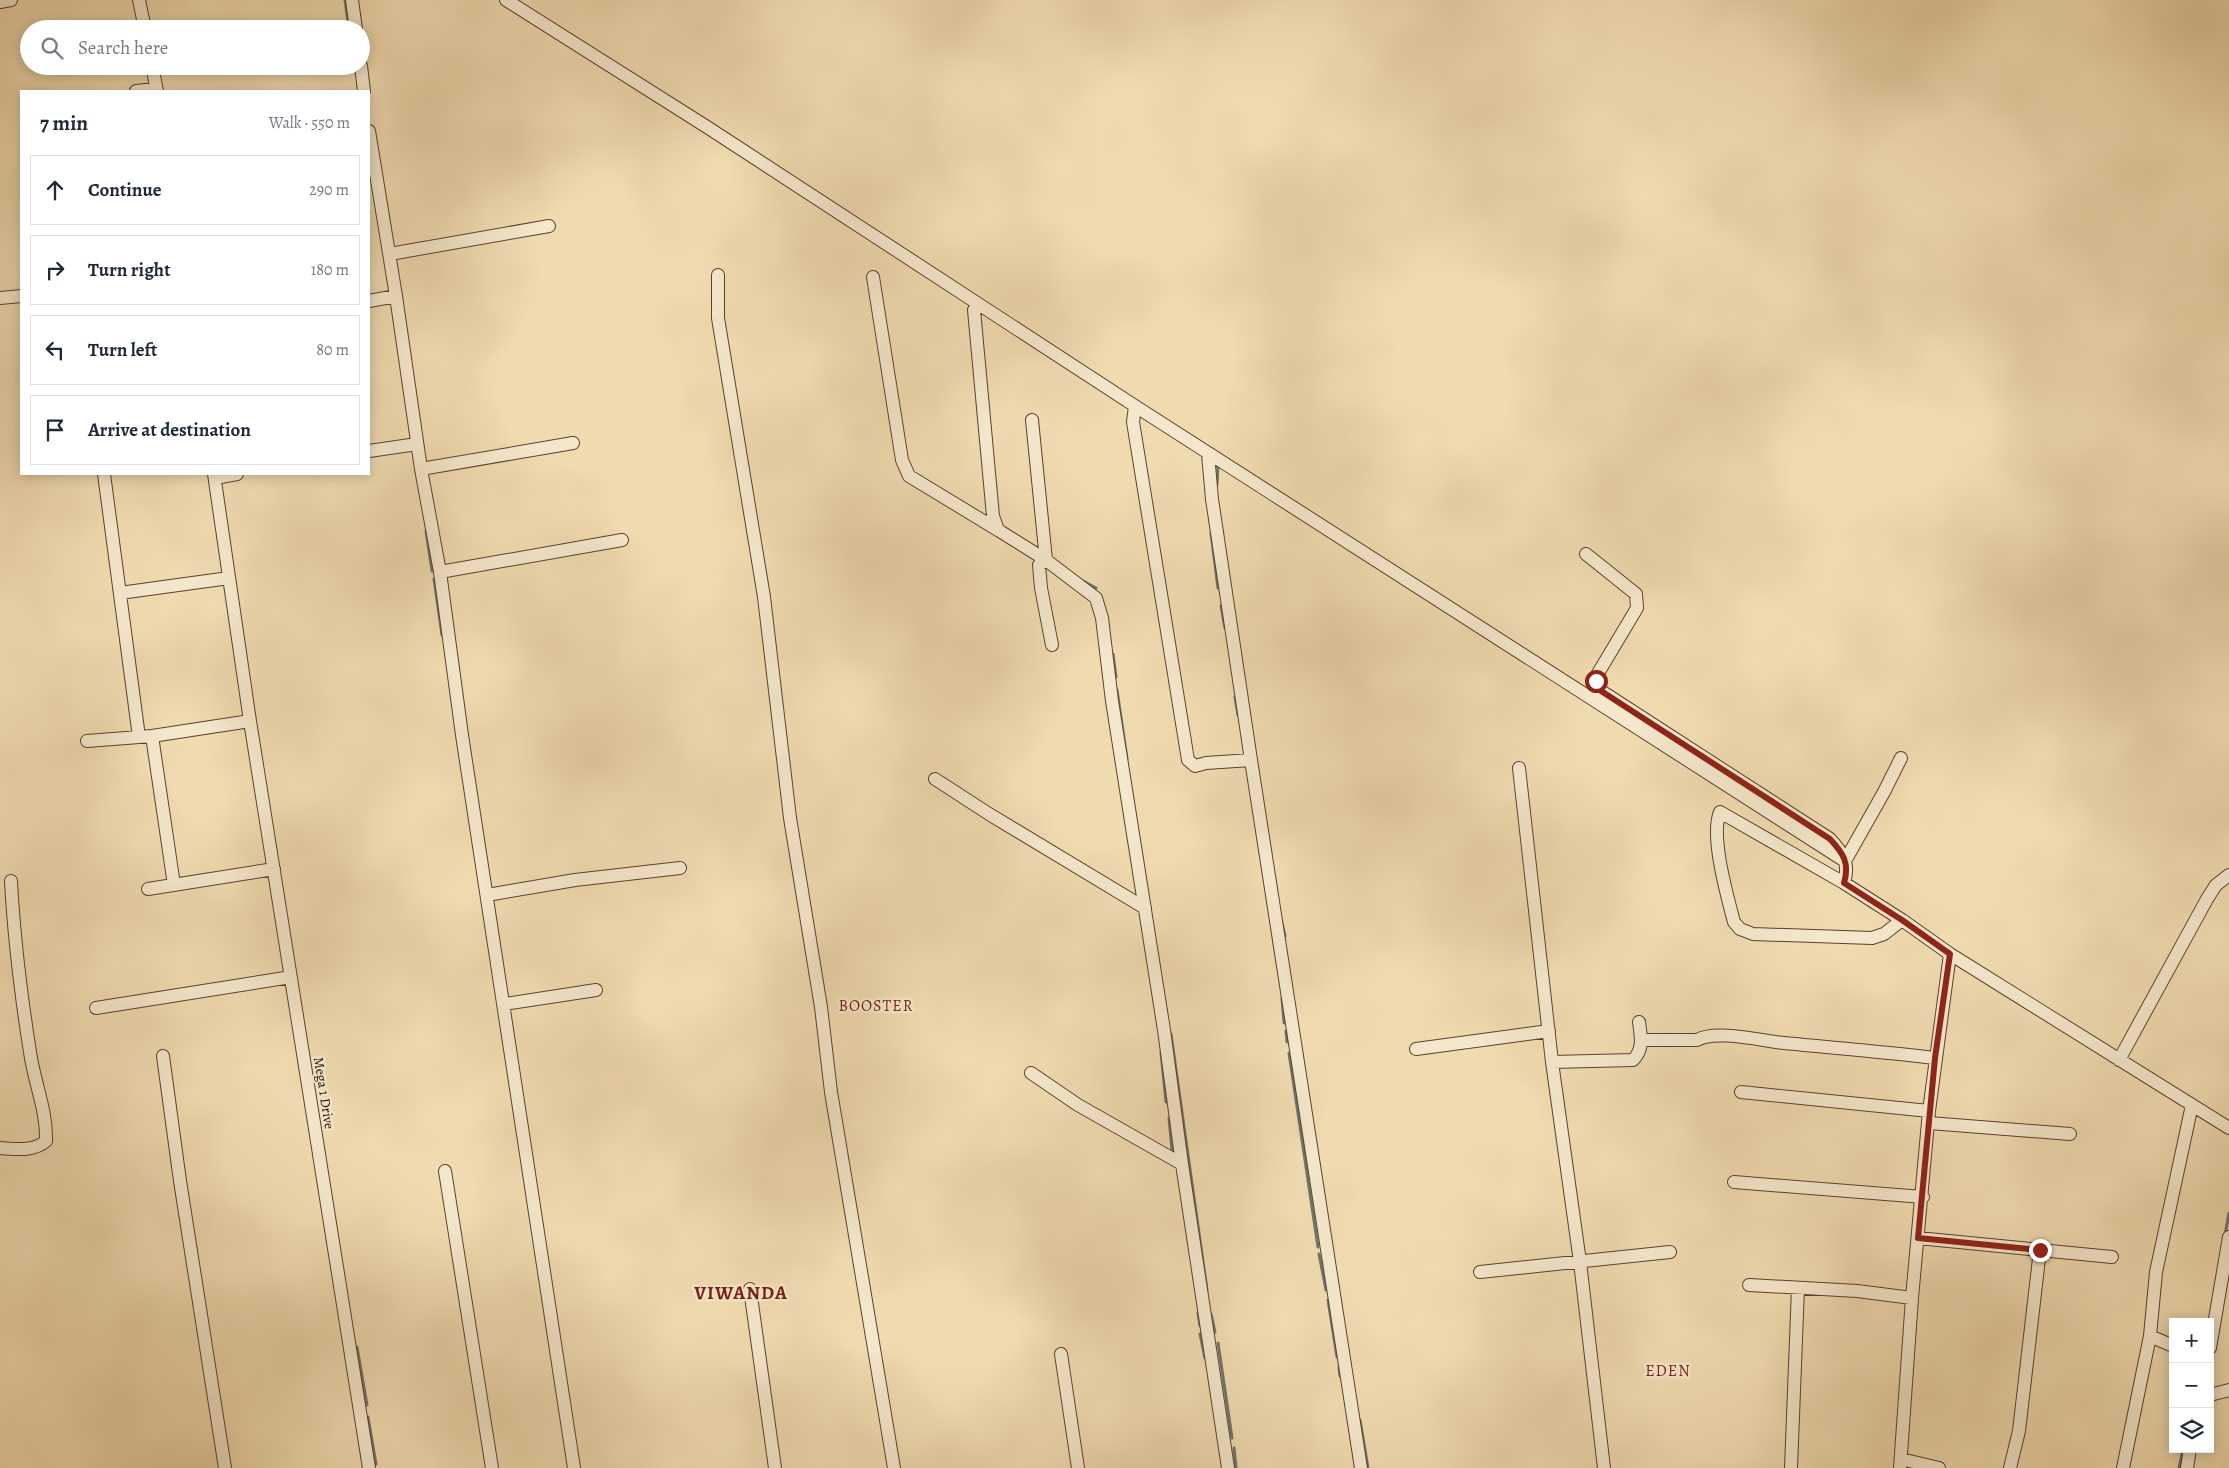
<!DOCTYPE html>
<html lang="en">
<head>
<meta charset="utf-8">
<style>
	body { margin:0; font-family:Alegreya,serif; background:#f6f6f7; color:#1f2937 }
	.controls { position:absolute; right:15px; bottom:15px; display:grid; overflow:hidden; border-radius:0px; box-shadow:0 2px 12px #0003 }
	.controls button { width:45px; height:45px; display:grid; place-items:center; padding:0; border:0; border-bottom:1px solid #e0e1e3; background:#fff; color:#1f2937; font:25px sans-serif }
	.stop { position:absolute; width:15px; height:15px; margin:-11px; border:4px solid #8f2418; border-radius:50%; background:#fff }
	.stop.end { background:#8f2418; border-color:#fff; box-shadow:0 1px 5px #0008 }
	.list { margin:0; padding:0; list-style:none }
	h2 { display:flex; justify-content:space-between; align-items:center; height:65px; margin:0; padding:0 20px; font-size:21px }
	h2 small { font-size:16px; font-weight:400; color:#747a83 }
	.list li { display:grid; grid-template-columns:32px 1fr auto; gap:15px; align-items:center; box-sizing:border-box; height:70px; margin:0 10px 10px; padding:0 10px; border:1px solid #e0e1e3; border-radius:0px }
	.list b { display:block; font-size:19px; white-space:nowrap }
	.list em { font-size:16px; font-style:normal; color:#747a83 }
	.icon { flex:none; width:28px; height:28px; fill:none; stroke:currentColor; stroke-width:2; stroke-linecap:round; stroke-linejoin:round }
	.map { position:relative; flex:none; width:2229px; height:1468px; overflow:hidden }
	.search { position:absolute; background:#fff; box-shadow:0 2px 12px #0003; left:20px; top:20px; width:350px; height:55px; display:flex; align-items:center; gap:12px; box-sizing:border-box; padding:0 18px; border-radius:28px; color:#747a83; font-size:19px }
	.panel { position:absolute; background:#fff; box-shadow:0 2px 12px #0003; left:20px; top:90px; width:350px; height:385px; border-radius:0px }
	.map>svg:first-child { display:block }
</style>
</head>
<body>
<div class="map">
<svg width="2229" height="1468" viewBox="0 0 2229 1468">
	<rect width="100%" height="100%" fill="#f0dab0"/>
	<filter id="stains"><feTurbulence type="fractalNoise" baseFrequency=".004" numOctaves="4"/><feColorMatrix values="0 0 0 0 .2 0 0 0 0 .09 0 0 0 0 .02 0 0 0 .5 -.17"/></filter>
	<radialGradient id="worn" r=".72"><stop offset=".6" stop-color="#630" stop-opacity="0"/><stop offset="1" stop-color="#630" stop-opacity=".3"/></radialGradient>
	<g fill="none" stroke-linecap="round" stroke-linejoin="round">
		<path stroke="#6f746c" stroke-width="3" d="M345 0 349 29
			M1217 485 1218 466
			M426 531 432 571
			M1211 533 1218 588
			M434 579 442 635
			M1083 581 1096 588
			M1221 606 1225 628
			M1113 654 1116 677
			M1117 690 1127 759
			M1235 697 1238 715
			M1282 923 1285 936
			M1282 998 1284 1023
			M1286 1031 1287 1042
			M1171 1034 1207 1290
			M1161 1052 1166 1102
			M1289 1053 1318 1247
			M1169 1118 1172 1150
			M2225 1235 2229 1213
			M1319 1254 1326 1290
			M1328 1300 1337 1357
			M1198 1313 1200 1326
			M1211 1314 1215 1332
			M1200 1334 1205 1358
			M1218 1343 1232 1438
			M357 1347 367 1405
			M2210 1361 2212 1351
			M1339 1367 1340 1376
			M368 1417 376 1464
			M1360 1420 1368 1468
			M1234 1448 1236 1468
			M2179 1468 2183 1449"/>
		<g stroke="#5b402c" stroke-width="14">
			<path id="street" d="M139 0 145 29
				M352 0 356 29
				M506 0 707 127 1135 406 1845 861 1884 792 1901 758
				M0 2 11 0
				M152 66 157 91
				M361 66 364 91
				M136 91 156 89
				M369 131 396 296 421 469 440 572 462 735 574 1468
				M390 254 549 226
				M718 275V318L764 597 790 818 821 1007 831 1092 894 1468
				M873 277 902 460 909 476 998 530
				M0 298 21 296
				M369 301 396 296
				M974 310 993 516 998 530 1046 560 1096 598 1102 618 1112 701 1164 1030 1182 1164 1228 1468
				M1135 406 1133 422 1188 760 1195 766 1206 763 1251 760
				M1032 420 1046 560
				M369 451 417 444
				M1208 454 1212 499 1251 760 1361 1468
				M421 469 573 443
				M104 474 139 737
				M214 474 250 721 369 1468
				M215 478 237 474
				M1586 554 1636 594 1637 608 1597 675 1595 681 1598 689 1830 839C1843 853 1850 863 1844 883
				M1046 560 1039 565 1041 588 1052 645
				M440 572 622 540
				M120 593 229 578
				M152 736 174 885
				M87 741 152 736 250 721
				M1519 768 1552 1062 1580 1262 1604 1468
				M935 779 989 814 1145 908
				M148 889 274 869
				M487 895 575 880 680 868
				M1902 920 1884 934 1872 938 1753 934 1740 929 1734 922C1727 895 1710 836 1720 812L1844 883 1902 920 1950 954 2229 1128
				M505 1004 596 990
				M96 1008 291 977
				M1642 1040H1697C1715 1029 1763 1041 1784 1043 1835 1048 1885 1052 1935 1058
				M1416 1049 1549 1031
				M163 1056 180 1181 225 1468
				M2119 1060 2207 899 2216 885 2229 875
				M1552 1062 1633 1060C1644 1049 1641 1037 1639 1022
				M1031 1073 1078 1105 1182 1164
				M1741 1092 1929 1111
				M1929 1123 2070 1134
				M0 1148C16 1149 33 1152 46 1141 47 1110 34 1082 30 1052 21 995 14 938 11 881
				M445 1171 492 1468
				M1734 1182 1923 1197
				M1918 1238 2112 1257
				M1480 1272 1670 1252
				M1749 1285 1857 1291 1912 1298
				M750 1289 775 1468
				M2150 1336 2173 1346
				M2210 1348 2229 1237
				M1061 1354 1078 1468
				M2210 1395 2229 1390
				M1901 1459 1939 1468
				M1791 1468 1798 1288
				M1900 1468 1912 1298 1929 1111 1950 954
				M2010 1468 2019 1431 2040 1250
				M2123 1468 2150 1336 2156 1272 2192 1105
				M2187 1468 2190 1449"/>
		</g>
		<use href="#street" stroke="#f5e7cc" stroke-width="12"/>
	</g>
	<g fill="none" stroke-linecap="round" stroke-linejoin="round">
		<path stroke="#8f2418" stroke-width="6" d="M1596 681 1598 689 1830 839C1843 853 1850 863 1844 883L1902 920 1950 954 1935 1058 1918 1238 2040 1250"/>
	</g>
	<g text-anchor="middle" dominant-baseline="central" stroke-width="4.5" stroke-linejoin="round" paint-order="stroke">
		<g font-size="14" fill="#290d00" stroke="#f5e7cc">
			<text transform="translate(324 1093) rotate(81)">Mega 1 Drive</text>
		</g>
		<g font-size="16" letter-spacing="1" fill="#7a1f14" stroke="#f5e7cc">
			<text x="876" y="1006">BOOSTER</text>
			<text x="1668" y="1371">EDEN</text>
		</g>
		<g font-size="19" font-weight="bold" letter-spacing="1" fill="#7a1f14" stroke="#f5e7cc">
			<text x="741" y="1293">VIWANDA</text>
		</g>
	</g>
	<rect width="100%" height="100%" filter="url(#stains)"/>
	<rect width="100%" height="100%" fill="url(#worn)"/>
</svg>
<div class="controls">
<button>+</button>
<button>−</button>
<button><svg class="icon" aria-label="layers" viewBox="0 0 24 24"><path d="M12 4l9 5-9 5-9-5zM3 14l9 5 9-5"/></svg></button>
</div>
<div class="stop" style="left:1596px;top:681px"></div>
<div class="stop end" style="left:2040px;top:1250px"></div>
<div class="search"><svg class="icon" aria-label="search" viewBox="0 0 24 24"><circle cx="10" cy="10" r="6"/><path d="M15 15l6 6"/></svg>Search here</div>
<section class="panel">
<h2>7 min<small>Walk · 550 m</small></h2>
<ul class="list">
<li><svg class="icon" aria-label="ahead" viewBox="0 0 24 24"><path d="M12 20V5M6 11l6-6 6 6"/></svg><div><b>Continue</b></div><em>290 m</em></li>
<li><svg class="icon" aria-label="right" viewBox="0 0 24 24"><path d="M7 20v-9h11M14 6l5 5-5 5"/></svg><div><b>Turn right</b></div><em>180 m</em></li>
<li><svg class="icon" aria-label="left" viewBox="0 0 24 24"><path d="M17 20v-9H6M10 6l-5 5 5 5"/></svg><div><b>Turn left</b></div><em>80 m</em></li>
<li><svg class="icon" aria-label="arrive" viewBox="0 0 24 24"><path d="M6 21V4h12l-3 4 3 4H6"/></svg><div><b>Arrive at destination</b></div></li>
</ul>
</section>
</div>
</body>
</html>
